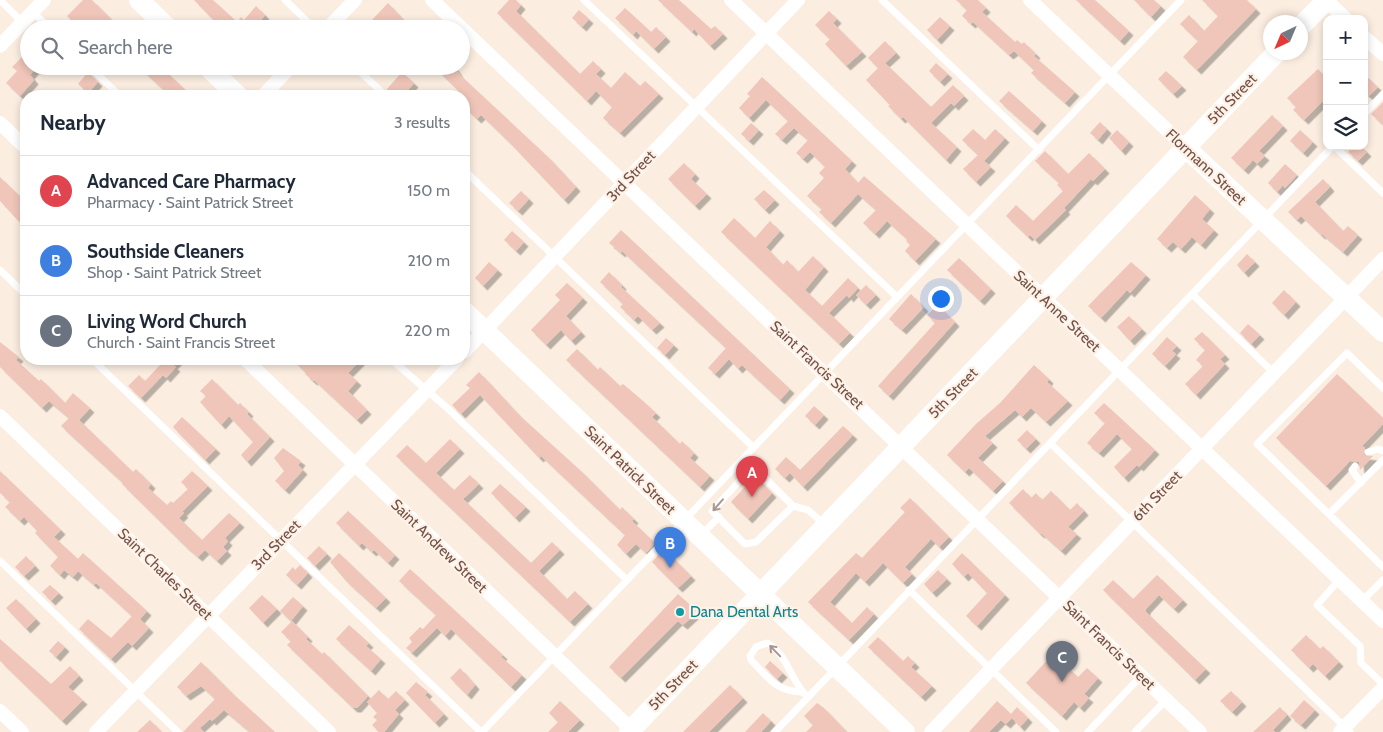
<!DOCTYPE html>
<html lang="en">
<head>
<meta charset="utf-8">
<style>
	body { margin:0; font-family:Cabin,sans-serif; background:#f2f2f3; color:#1f2937 }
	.controls { position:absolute; right:15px; top:15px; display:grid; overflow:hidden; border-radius:10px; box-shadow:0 2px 8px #0003 }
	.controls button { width:45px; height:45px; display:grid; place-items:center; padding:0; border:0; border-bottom:1px solid #e0e1e3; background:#fff; color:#1f2937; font:25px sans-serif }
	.compass { position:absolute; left:1263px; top:15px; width:45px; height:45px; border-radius:50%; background:#fff; box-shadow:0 2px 8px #0003; rotate:224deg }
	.you { position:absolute; left:940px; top:298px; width:18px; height:18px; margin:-12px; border:4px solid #fff; border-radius:50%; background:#1a73e8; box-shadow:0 0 0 8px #1a73e833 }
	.badge { display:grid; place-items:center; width:32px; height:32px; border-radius:50%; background:#2563eb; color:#fff; font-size:16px; font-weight:700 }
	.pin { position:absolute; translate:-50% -41px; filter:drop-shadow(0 1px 2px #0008) }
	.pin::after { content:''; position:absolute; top:26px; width:18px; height:15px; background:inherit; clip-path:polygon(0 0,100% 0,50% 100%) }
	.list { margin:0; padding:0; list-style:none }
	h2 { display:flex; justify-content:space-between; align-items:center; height:65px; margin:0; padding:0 20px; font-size:21px }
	h2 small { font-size:16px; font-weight:400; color:#747a83 }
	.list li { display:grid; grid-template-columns:32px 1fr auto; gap:15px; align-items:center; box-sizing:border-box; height:70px; padding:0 20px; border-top:1px solid #e0e1e3 }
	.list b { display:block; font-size:19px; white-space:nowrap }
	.list p { margin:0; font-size:16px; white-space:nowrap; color:#747a83 }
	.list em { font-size:16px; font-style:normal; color:#747a83 }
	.icon { flex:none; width:28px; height:28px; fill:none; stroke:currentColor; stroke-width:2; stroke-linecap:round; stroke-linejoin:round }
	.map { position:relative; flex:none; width:1383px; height:732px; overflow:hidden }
	.search { position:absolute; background:#fff; box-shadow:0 2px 8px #0003; left:20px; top:20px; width:450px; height:55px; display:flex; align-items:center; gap:12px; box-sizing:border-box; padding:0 18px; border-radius:28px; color:#747a83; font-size:19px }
	.panel { position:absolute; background:#fff; box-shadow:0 2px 8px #0003; left:20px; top:90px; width:450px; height:275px; border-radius:20px }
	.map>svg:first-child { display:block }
</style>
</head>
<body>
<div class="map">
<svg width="1383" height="732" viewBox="0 0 1383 732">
	<defs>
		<filter id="shadow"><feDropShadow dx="4.5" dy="4.5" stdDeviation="0" flood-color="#0004"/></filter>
	</defs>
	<rect width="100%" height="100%" fill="#fbede0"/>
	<path fill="#efc6b9" filter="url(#shadow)" d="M83 0H92L121 29H80L67 16Z
		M194 0H213L237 22 241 17 244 20 256 6 265 15 254 29H222Z
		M509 0H516L521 5 516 11 580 74 593 61 601 69 596 74 611 88 625 72 640 86 645 81 659 94 620 133 603 118 612 107 596 91 587 101 497 13Z
		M658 0H679L711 29 715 26 723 34 710 46 694 29 692 32Z
		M956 0H978L986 8 982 12 1015 42 1017 40 1022 44 1024 42 1036 54 1034 56 1075 92 1065 103 1031 73 1034 70 1014 51 1009 55 973 22 971 24 962 16 967 10Z
		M1076 0H1095L1129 31 1120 41Z
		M1134 0H1154L1161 6 1151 17Z
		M1202 0H1247L1256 9 1197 70 1183 57 1198 41 1180 24 1189 15 1204 31 1218 16Z
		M388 3 400 16 414 29H381L372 20Z
		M625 8 651 32 656 27 666 37 654 49 636 31 633 35 615 18Z
		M579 10 589 19 582 27 572 18Z
		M829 11 837 19 833 23 862 52 846 66 825 44 830 39 815 25Z
		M940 17 950 26 937 40 927 30Z
		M885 41 896 53 885 63 931 107 953 85 964 96 954 106 951 103 931 123 957 147 946 160 903 117 901 119 888 106 890 105 866 80 878 68 868 58Z
		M22 57 29 63V66L35 69 30 75 34 80 20 96 6 83 17 71 12 67Z
		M936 63 948 74 940 82 929 71Z
		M138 66H160L192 96H170Z
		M433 66H454L460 75 548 157 576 187 564 200 510 143 481 115 477 119 464 107V96Z
		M1318 69 1327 78V97L1304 120 1293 110 1296 107 1287 98Z
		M1166 71 1182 86 1173 94 1158 79Z
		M88 72 98 82 88 93 78 84Z
		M402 72 414 83 403 96H394L387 89Z
		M1364 74 1378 87 1369 96 1364 92Z
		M762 77 852 161 845 169 858 183 864 176 936 239 915 261 905 251 910 245 906 241 908 240 887 221 875 234 863 223 876 210 858 194 831 223 819 212 822 209 807 196 824 178 819 173 825 167 810 152 803 159 796 153 808 140 794 128 782 140 775 134 788 121 766 100 749 118 739 108 750 96 747 94Z
		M1009 91 1042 121 1033 131 999 101Z
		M1383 102V125L1371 114Z
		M1272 115 1283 126 1259 151 1265 156 1257 164 1253 160 1244 170 1231 158Z
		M1100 122 1107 129 1098 140 1090 133Z
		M751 123 759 130 749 141 741 134Z
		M973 129 985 140 995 129 1005 138 984 161 991 167 976 182 963 169 978 155 962 140Z
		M1117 130 1129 142 1121 151 1109 138Z
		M1300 130 1313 142 1303 153 1290 141Z
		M1353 146H1361L1367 152 1358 161 1348 152Z
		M1045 151 1068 174 1089 153 1105 169 1093 181 1091 179 1064 208 1066 210 1035 240 1030 235 1028 237 1006 216 1016 205 1033 221 1063 191 1057 185 1059 183 1035 161Z
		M684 163 695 174 691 179 707 194 695 206 668 179Z
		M1285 164 1297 175 1285 188 1283 185 1277 192 1268 183Z
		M0 177 26 202V229L0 201Z
		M1323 179 1330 187 1315 202 1343 231 1348 226 1358 235 1343 252 1322 234 1321 235 1301 216 1297 220 1288 212Z
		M764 190 775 200 765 210 754 199Z
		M521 191 529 199 518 211 509 203Z
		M1195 195 1210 209 1202 219 1214 230 1201 245 1192 237 1181 249 1173 242 1167 248 1157 239Z
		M734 218 755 238 770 221 780 231 766 247 783 265 787 260 798 272 813 256 824 267 805 290 822 306 848 278 858 288 849 298 847 295 829 313 850 333 839 344 721 232Z
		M621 230 790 389 780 400 742 365 738 369 729 359 715 374 708 368 726 348 622 251 621 253 609 243Z
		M512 231 524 242 516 251 504 240Z
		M1247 254 1255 262 1244 273 1237 265Z
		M959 258 991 289 980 301 947 270Z
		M489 262 498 270 483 286 475 278Z
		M1131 262 1146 275 1130 293 1127 290 1101 318 1088 306Z
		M609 272 622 285 621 287 660 323 652 330 638 316 634 320 620 307 623 304 600 282Z
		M567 283 583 298 566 316 581 332 571 341 561 330 546 345 531 330 560 300 555 295Z
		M866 285 876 295 866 305 856 295Z
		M1284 290 1296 302 1284 315 1272 303Z
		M911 294 924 307 902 330 889 319Z
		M938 305 955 322 889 396 878 386 935 323 927 315Z
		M1129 316 1142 329 1130 341 1117 327Z
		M1248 324 1260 335 1251 344 1240 333Z
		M1202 332 1225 355 1220 359 1225 364 1196 395 1185 384 1203 366 1196 360 1205 350 1194 339Z
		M1167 337 1177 346 1172 351 1176 354 1165 366 1152 354Z
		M666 338 674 345 665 355 657 348Z
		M0 342 19 357 16 360 39 381 41 379 65 403 73 393 90 408 79 420 133 472 136 469 151 484 148 488 167 505 171 501 173 503 188 489 181 482 192 471 208 486 182 512 184 513 179 518 202 540 229 513 240 523 225 538 228 541 223 547 227 551 217 561 205 550 198 557 184 545 122 484 123 483 61 426 69 418 49 401 42 408 0 367Z
		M577 349 598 370 600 367 620 386 623 384 643 401 656 413 652 417 680 444 682 441 694 453 690 458 710 476 700 487 566 360Z
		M155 359H179L173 365 176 367 166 378 163 375 141 398 128 386 139 375 145 381 161 364Z
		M292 359H362L348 373 357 381 348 391 367 410 357 420 314 380 313 381 305 374 306 373Z
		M1034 365 1049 379 1047 382 1068 401 1046 422 1031 408 1022 417 1015 410 985 436 993 443 978 458 1003 481 993 491 969 468 965 472 947 455 976 424 1000 403Z
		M479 372 519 415 582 472 620 510 622 507 634 519 632 521 655 543 646 553 636 544 626 554 617 545 625 535 541 456 539 458 480 395 461 414 452 405 470 388 466 385Z
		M1337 374 1383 418V424L1362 446 1365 448 1364 455 1373 456 1360 470 1359 462 1350 461 1326 486 1276 438Z
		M212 379 238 405 240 403 249 412 247 414 270 437 247 462 241 455 253 442 229 416 221 425 200 402 206 396 200 391Z
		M1104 403 1155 450 1139 467 1137 465 1124 478 1114 467 1132 449 1117 434 1099 453 1087 443 1105 423 1094 413Z
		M814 406 824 415 815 425 805 416Z
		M182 417 216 449 205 460 173 427Z
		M843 426 853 435 803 487 790 473 785 478 775 469 786 457 800 470Z
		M1027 430 1036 439 1026 449 1017 440Z
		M450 439 460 449 436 473 454 490 470 475 479 484 463 499 531 563 552 542 560 550 539 571 567 599 575 591 588 604 570 622 396 456 407 445 426 463Z
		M283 448 301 461 298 465 303 470 285 490 275 481 284 471 274 458Z
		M0 471 61 530 54 537 78 559 83 553 147 611 140 619 149 628 132 646 128 642 111 659 79 629 88 619 111 638 132 616 96 583 94 585 78 571 73 577 64 570 60 575 50 566 58 557 35 533 37 531 24 517 20 521 5 507 10 502 0 493Z
		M755 476 772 493 748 519 731 502Z
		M500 484 526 507 515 518 491 493Z
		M1023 489 1031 498 1036 493 1042 500 1051 491 1070 510 1077 503 1084 511 1068 527 1077 534 1061 551 1041 533 1040 534 1009 503Z
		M910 498 949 537 939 547 931 539 905 567 912 574 903 583 883 563 865 582 856 573 830 602 852 623 867 607 874 614 849 640 808 602 856 553 862 558 905 512 900 508Z
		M348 511 395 555 388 563 374 550 372 552 362 543 359 546 336 523Z
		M319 546 327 554 315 566 307 558Z
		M664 549 691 576 678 588 652 562Z
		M339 553 386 598 376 608 346 581 330 562Z
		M962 553 1005 595 977 626 966 616 987 593 968 573 964 577 952 564Z
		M26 556 35 566 24 576 15 567Z
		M300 565 308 573 297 585 286 575 293 567 295 570Z
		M410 569 503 655 501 657 522 675 511 687 451 629 445 636 437 628 412 653 406 648 412 642 409 638 420 627 423 629 436 615 399 581Z
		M938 570 947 579 932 593 924 584Z
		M1157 575 1183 600 1174 609 1159 595 1146 609V612L1206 669 1195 680 1103 590 1113 580 1133 599Z
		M50 585 59 593 51 601 42 592Z
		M678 594 691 606 688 609 694 615 683 625 678 621 621 678 609 667Z
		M262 595 277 609 263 623 249 608Z
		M293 597 303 606 291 621 280 611Z
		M16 599 36 619 26 629 6 608Z
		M292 621 308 637 306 639 322 654 324 652 368 696 357 708H353L287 645 291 641 281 632Z
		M349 625 369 643 366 646 381 659 371 671 336 639Z
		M1306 635 1320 649 1323 646 1339 662 1325 676 1313 664 1309 668 1291 650Z
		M878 637 903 661 908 656 915 663 911 667 932 686 921 697 868 647Z
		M0 639 51 684 70 666 79 676 68 687 83 700 62 721 0 661Z
		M58 641 65 647 56 657 49 651Z
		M1053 654 1078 677 1087 668 1098 678 1084 694 1089 698 1080 708 1074 702 1062 716 1026 683Z
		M770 661 783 673 777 679 765 667Z
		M201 662 232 693 275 732H250L224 710 212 721 210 719 200 728 204 732H183L215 699 201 686 186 696 177 687Z
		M460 668 475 685 467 695 450 678Z
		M416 682 428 692 425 695 444 714 435 723 406 693Z
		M730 685 743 698 709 732H683Z
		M379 690 388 699 396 691 405 700 395 710 399 714 384 732H379L372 725 377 720 373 717 377 713 367 702Z
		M1231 691 1242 702 1232 712 1220 701Z
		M1304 700 1315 710 1301 725 1290 716Z
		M560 701 580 720 568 732H548L558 722 549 713Z
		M997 701 1011 714 1017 707 1028 718 1020 727 1012 718 1006 724 1001 720 989 732H969Z
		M817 703 824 708 847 732H806L813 725 804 716Z
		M1280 707 1287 715 1273 730 1275 732H1253Z
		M763 713 771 721 761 732H745Z
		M150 720 162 732H137Z"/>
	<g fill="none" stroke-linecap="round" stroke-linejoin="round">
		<path stroke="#fff" stroke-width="7" d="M0 0 23 23
			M285 0 315 29
			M584 0 897 297
			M882 0 1039 150
			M33 12 50 29
			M89 66 120 96
			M354 66 386 96
			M1364 114 1383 94
			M1334 146 1383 193
			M464 170 753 447
			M0 270 26 295
			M1193 295 1274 373
			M92 359 481 732
			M391 359 446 407 627 580
			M1383 388 1347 353 1257 444 1383 567
			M1051 444 1350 732
			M1368 452 1378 449 1383 451
			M1355 466 1352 470 1361 483
			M793 506 756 542 745 544 712 511 753 466 793 506 808 510 825 525
			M1329 514 1383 460
			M701 535 719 517
			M0 561 178 732
			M1340 579 1317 605 1360 646 1361 663 1383 684
			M909 590 1056 732
			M1362 601 1383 580
			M801 692C775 691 768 677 751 660L750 656 756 647 767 643C788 654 791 683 808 697
			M482 732 1181 0
			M775 732 1333 146
			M1088 732 1141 676
			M1135 732 1166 700"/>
		<path stroke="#fff" stroke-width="14" d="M432 0 1200 732
			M731 0 1383 621
			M1030 0 1186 148
			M1326 0 1346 19
			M327 29 355 0
			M1364 37 1383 54
			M0 46 44 0
			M263 96 291 66
			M0 123 26 148
			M464 352 798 0
			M245 359 634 732
			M0 416 329 732
			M0 711 22 732
			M96 732 457 359
			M931 732 1383 259
			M1340 732 1383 688"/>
		<path stroke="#fff" stroke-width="20" d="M139 0 169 29
			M1300 27 1327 0
			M207 66 238 96
			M1186 148 1383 332
			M464 311 905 732
			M629 732 1277 52"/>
	</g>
	<defs><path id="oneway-shaft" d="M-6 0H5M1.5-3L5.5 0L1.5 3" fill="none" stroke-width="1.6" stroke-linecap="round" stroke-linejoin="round" transform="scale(1.25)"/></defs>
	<g stroke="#aa9792">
		<use href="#oneway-shaft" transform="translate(718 505) rotate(131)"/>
		<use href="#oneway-shaft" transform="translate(775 651) rotate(-134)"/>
	</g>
	<circle fill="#0f9aa8" stroke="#fef1e6" stroke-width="2" cx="680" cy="612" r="5"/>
	<g text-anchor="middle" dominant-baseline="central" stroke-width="4.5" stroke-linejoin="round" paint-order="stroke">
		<g font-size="15" fill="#715149" stroke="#fef1e6">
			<text transform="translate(1232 99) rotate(-46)">5th Street</text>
			<text transform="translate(1206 167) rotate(43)">Flormann Street</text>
			<text transform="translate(631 176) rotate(-47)">3rd Street</text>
			<text transform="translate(1057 311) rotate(43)">Saint Anne Street</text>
			<text transform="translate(817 365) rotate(43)">Saint Francis Street</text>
			<text transform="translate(953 393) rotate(-46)">5th Street</text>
			<text transform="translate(630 470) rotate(44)">Saint Patrick Street</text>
			<text transform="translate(1157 496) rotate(-46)">6th Street</text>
			<text transform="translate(276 545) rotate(-46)">3rd Street</text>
			<text transform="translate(439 546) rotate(44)">Saint Andrew Street</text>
			<text transform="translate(165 574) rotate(44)">Saint Charles Street</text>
			<text transform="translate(1109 645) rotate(44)">Saint Francis Street</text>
			<text transform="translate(673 685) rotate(-46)">5th Street</text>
		</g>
		<g font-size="15" fill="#0d838f" stroke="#fef1e6" text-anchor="start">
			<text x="690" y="612">Dana Dental Arts</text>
		</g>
	</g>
</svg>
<div class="controls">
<button>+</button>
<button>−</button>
<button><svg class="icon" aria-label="layers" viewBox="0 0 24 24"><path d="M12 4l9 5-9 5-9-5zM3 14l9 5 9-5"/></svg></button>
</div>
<svg class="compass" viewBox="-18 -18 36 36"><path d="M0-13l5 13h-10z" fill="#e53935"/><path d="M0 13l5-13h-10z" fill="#747a83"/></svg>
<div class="you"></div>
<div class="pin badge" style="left:752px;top:497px;background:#e0444e">A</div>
<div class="pin badge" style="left:670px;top:568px;background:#3f7fe0">B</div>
<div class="pin badge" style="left:1062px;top:682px;background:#6b7280">C</div>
<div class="search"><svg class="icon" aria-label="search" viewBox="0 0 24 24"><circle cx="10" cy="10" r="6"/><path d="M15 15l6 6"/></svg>Search here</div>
<section class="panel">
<h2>Nearby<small>3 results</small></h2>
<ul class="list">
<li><span class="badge" style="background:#e0444e">A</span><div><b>Advanced Care Pharmacy</b><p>Pharmacy · Saint Patrick Street</p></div><em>150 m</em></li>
<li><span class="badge" style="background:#3f7fe0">B</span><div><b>Southside Cleaners</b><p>Shop · Saint Patrick Street</p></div><em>210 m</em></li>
<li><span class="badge" style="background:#6b7280">C</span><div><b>Living Word Church</b><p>Church · Saint Francis Street</p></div><em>220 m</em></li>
</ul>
</section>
</div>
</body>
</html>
